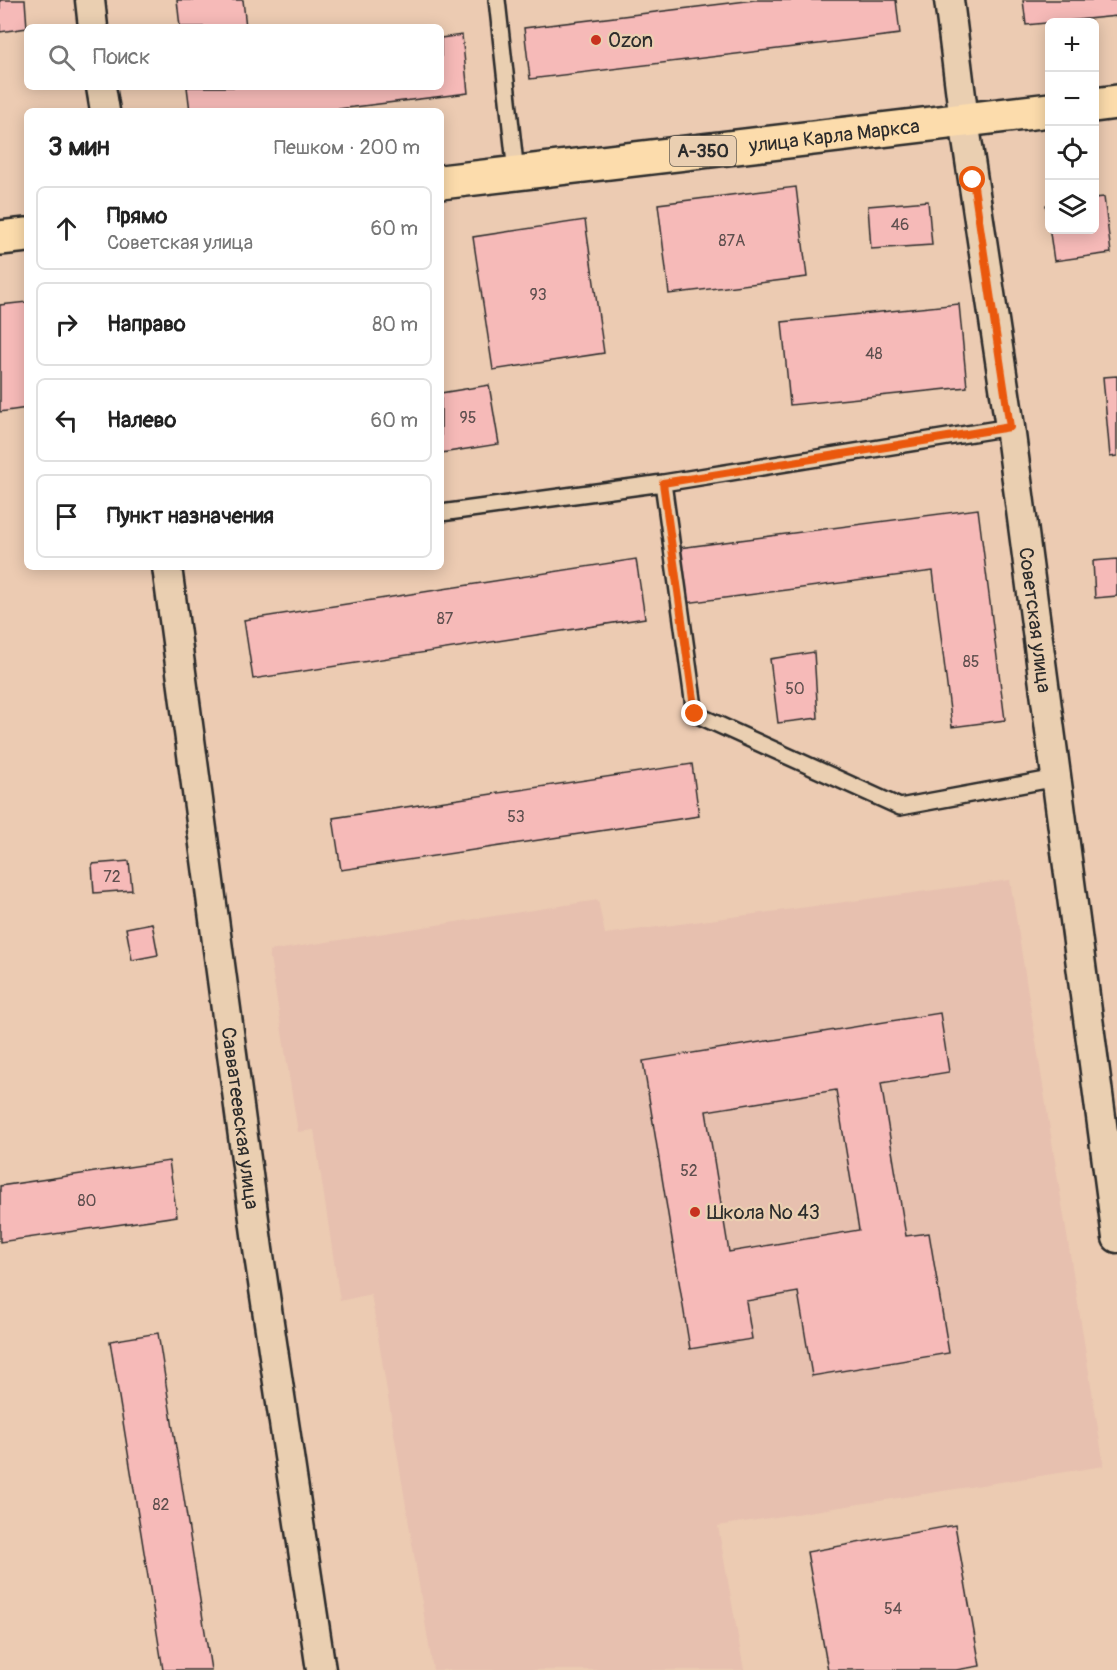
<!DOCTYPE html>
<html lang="ru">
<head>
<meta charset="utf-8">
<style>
	body { margin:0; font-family:Pangolin,sans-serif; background:#f6f6f6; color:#222 }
	.controls { position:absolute; right:18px; top:18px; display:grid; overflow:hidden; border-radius:9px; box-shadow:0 3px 15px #0003 }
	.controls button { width:54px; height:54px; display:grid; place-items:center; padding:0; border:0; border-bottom:2px solid #e0e0e0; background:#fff; color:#222; font:30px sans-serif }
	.stop { position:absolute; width:18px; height:18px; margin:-14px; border:4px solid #ea580c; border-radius:50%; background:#fff }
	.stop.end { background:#ea580c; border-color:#fff; box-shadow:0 2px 6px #0008 }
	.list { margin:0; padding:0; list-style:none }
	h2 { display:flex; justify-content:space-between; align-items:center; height:78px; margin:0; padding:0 24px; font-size:26px }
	h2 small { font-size:20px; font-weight:400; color:#767676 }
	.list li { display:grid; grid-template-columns:39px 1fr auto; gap:18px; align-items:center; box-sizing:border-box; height:84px; margin:0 12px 12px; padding:0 12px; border:2px solid #e0e0e0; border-radius:9px }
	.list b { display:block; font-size:22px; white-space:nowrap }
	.list p { margin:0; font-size:20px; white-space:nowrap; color:#767676 }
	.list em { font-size:20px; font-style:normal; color:#767676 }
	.icon { flex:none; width:33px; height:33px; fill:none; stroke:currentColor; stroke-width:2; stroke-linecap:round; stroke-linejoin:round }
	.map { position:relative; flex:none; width:1117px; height:1670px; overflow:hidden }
	.search { position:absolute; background:#fff; box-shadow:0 3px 15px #0003; left:24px; top:24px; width:420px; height:66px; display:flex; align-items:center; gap:15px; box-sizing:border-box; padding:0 21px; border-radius:9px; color:#767676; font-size:22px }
	.panel { position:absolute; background:#fff; box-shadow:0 3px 15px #0003; left:24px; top:108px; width:420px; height:462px; border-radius:9px }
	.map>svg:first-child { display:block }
</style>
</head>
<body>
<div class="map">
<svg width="1117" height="1670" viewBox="0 0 1117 1670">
	<rect width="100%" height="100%" fill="#eccbb2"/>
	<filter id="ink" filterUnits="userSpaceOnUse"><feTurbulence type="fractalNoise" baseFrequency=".0167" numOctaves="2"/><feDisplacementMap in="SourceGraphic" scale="12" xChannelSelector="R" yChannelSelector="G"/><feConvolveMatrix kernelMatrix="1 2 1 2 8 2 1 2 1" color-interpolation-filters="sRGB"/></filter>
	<g filter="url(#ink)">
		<path fill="#e7c0af" d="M1010 880 1104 1466 718 1526 744 1670H433L371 1294 340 1301 314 1130 298 1132 269 951 598 900 605 934Z"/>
		<path fill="#f6bab8" stroke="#2b2b2b" stroke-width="1.5" fill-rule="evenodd" d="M0 0H25L27 28 0 32Z
			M177 0H243L246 27H180Z
			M755 0H896L900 34 530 79 524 28Z
			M1023 0H1117V16L1026 25Z
			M462 35 468 93 322 111H190L187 87H441V38Z
			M796 187 807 277 669 294 658 204Z
			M1104 197 1111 253 1054 261 1046 205 1050 204V230H1094V198Z
			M928 201 932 245 871 249 868 206Z
			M585 220 604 353 493 370 473 237Z
			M27 302V408L0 412V305Z
			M959 304 967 387 790 405 782 322Z
			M1117 376V456L1110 457 1103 377Z
			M489 385 499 444 441 453V393Z
			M978 509 1005 720 952 727 933 571 678 604 671 549Z
			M636 559 645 618 253 679 244 620Z
			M1117 559V596L1095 598 1093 561Z
			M814 652 818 718 778 723 770 659Z
			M692 764 699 816 341 870 333 818Z
			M129 861 132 890 94 893 92 864Z
			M152 923 158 955 132 960 126 928Z
			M940 1013 949 1072 881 1083 906 1236 929 1233 949 1353 812 1376 798 1292 746 1301 752 1339 690 1349 643 1061ZM836 1090 859 1230 729 1252 706 1111Z
			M169 1161 177 1216 0 1242V1186Z
			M158 1333 211 1670H163L110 1341Z
			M955 1525 980 1666 956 1670H828L807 1552Z"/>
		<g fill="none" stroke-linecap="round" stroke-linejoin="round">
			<g stroke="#2b2b2b" stroke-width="20">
				<path id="lane" d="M497 0 516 173
					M663 483 695 714 900 807 1057 778
					M441 513 663 483 1010 427"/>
			</g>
			<g stroke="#2b2b2b" stroke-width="33">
				<g id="street">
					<path d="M90 0 93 27"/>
					<path id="s1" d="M949 0 964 120 1010 427 1117 1238"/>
					<path d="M101 87 105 111"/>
					<path id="s2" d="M167 567 258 1249 321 1670"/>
				</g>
			</g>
			<g stroke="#2b2b2b" stroke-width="38">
				<g id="highway">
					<path d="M1094 105 1117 102"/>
					<path id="s3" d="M441 182 1050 110"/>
					<path d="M0 238 27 235"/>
				</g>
			</g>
			<use href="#lane" stroke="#eacfb1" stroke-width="15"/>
			<use href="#street" stroke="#eacfb1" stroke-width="28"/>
			<use href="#highway" stroke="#fcdcac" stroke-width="33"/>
		</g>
	</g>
	<g fill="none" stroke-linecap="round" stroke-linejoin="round" filter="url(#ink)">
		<path stroke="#ea580c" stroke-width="8" d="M695 714 663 483 1010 427 973 180"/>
	</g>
	<g fill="#c8321e" stroke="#eacfb1" stroke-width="2">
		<circle cx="596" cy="40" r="6"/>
		<circle cx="695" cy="1212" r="6"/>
	</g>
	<g text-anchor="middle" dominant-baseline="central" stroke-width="4.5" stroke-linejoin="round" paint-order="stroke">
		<g font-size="16" fill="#5e4f4e">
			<text x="900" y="225">46</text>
			<text x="732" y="241">87А</text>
			<text x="538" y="295">93</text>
			<text x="874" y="354">48</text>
			<text x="468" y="418">95</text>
			<text x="445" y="619">87</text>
			<text x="971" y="662">85</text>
			<text x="795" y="689">50</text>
			<text x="516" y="817">53</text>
			<text x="112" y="877">72</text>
			<text x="689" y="1171">52</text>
			<text x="87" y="1201">80</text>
			<text x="161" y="1505">82</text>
			<text x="893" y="1609">54</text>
		</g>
		<rect fill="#eacfb1" stroke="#645c53" stroke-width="1.5" x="670" y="136" width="66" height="30" rx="4.5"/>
		<g font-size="18" font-weight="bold" fill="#2b2b2b">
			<text x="703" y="151">А-350</text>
		</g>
		<g font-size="20" fill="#2b2b2b" stroke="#eacfb1" text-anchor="start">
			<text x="608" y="40">Ozon</text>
			<text x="707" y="1212">Школа № 43</text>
		</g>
		<g font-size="20" fill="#2b2b2b" stroke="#eacfb1">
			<text stroke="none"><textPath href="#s3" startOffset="396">улица Карла Маркса</textPath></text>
			<text stroke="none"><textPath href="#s1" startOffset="626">Советская улица</textPath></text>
			<text stroke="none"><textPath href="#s2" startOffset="556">Савватеевская улица</textPath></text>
		</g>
	</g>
</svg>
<div class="controls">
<button>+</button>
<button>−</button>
<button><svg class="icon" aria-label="locate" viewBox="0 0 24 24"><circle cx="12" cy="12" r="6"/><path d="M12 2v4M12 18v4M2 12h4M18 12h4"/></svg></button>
<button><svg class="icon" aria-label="layers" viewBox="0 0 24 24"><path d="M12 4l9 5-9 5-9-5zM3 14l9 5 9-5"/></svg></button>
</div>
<div class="stop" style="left:973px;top:180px"></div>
<div class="stop end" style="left:695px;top:714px"></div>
<div class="search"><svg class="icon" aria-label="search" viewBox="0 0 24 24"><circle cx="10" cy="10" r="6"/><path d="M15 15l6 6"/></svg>Поиск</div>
<section class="panel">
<h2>3 мин<small>Пешком · 200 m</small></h2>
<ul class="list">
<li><svg class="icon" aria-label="ahead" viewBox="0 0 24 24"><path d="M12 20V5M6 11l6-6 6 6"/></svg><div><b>Прямо</b><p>Советская улица</p></div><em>60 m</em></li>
<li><svg class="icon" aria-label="right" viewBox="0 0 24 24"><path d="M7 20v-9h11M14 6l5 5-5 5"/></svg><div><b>Направо</b></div><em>80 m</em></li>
<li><svg class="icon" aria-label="left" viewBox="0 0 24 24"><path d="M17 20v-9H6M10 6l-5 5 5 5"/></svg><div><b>Налево</b></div><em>60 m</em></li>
<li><svg class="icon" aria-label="arrive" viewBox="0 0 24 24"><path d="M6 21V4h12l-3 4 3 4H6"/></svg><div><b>Пункт назначения</b></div></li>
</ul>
</section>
</div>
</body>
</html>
